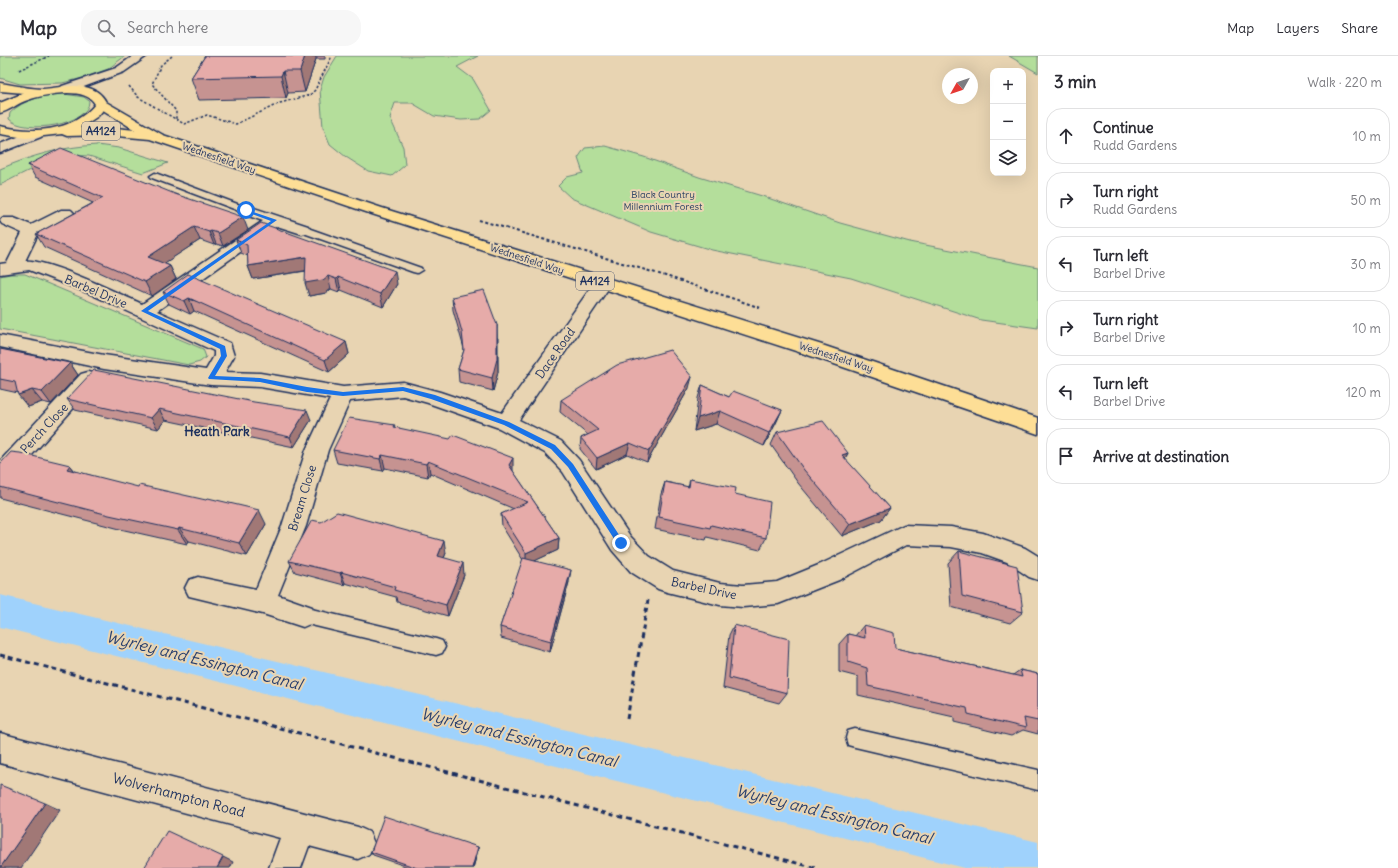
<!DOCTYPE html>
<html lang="en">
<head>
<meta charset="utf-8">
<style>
	body { margin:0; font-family:Delius,sans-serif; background:#f7f7f7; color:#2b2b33 }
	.controls { position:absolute; right:12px; top:12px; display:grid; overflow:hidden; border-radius:8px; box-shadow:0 4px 16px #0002 }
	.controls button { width:36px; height:36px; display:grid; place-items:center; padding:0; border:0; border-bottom:1px solid #e1e1e2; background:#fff; color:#2b2b33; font:20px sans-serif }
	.compass { position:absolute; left:942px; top:12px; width:36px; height:36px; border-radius:50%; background:#fff; box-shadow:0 4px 16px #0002; rotate:230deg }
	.stop { position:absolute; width:12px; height:12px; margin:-9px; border:3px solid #1a73e8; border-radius:50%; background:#fff }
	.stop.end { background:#1a73e8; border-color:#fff; box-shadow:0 1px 4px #0008 }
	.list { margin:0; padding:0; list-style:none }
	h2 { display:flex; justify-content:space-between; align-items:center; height:52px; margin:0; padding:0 16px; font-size:17px }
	h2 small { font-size:13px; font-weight:400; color:#7c7c81 }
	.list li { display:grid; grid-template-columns:26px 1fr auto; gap:12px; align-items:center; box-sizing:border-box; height:56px; margin:0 8px 8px; padding:0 8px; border:1px solid #e1e1e2; border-radius:16px }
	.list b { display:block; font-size:15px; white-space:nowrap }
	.list p { margin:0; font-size:13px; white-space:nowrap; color:#7c7c81 }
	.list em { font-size:13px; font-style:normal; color:#7c7c81 }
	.icon { flex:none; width:22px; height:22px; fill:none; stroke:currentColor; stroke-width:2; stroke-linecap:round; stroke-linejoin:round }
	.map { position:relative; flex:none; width:1038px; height:812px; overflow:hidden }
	header { display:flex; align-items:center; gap:24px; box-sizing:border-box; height:56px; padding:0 20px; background:#fff; border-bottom:1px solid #e1e1e2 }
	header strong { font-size:19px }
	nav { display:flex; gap:22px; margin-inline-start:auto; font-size:14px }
	.search { width:280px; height:36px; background:#f7f7f7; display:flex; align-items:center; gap:10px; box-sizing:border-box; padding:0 14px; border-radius:16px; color:#7c7c81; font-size:15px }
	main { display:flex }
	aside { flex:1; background:#fff }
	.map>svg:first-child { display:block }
</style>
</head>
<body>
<header>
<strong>Map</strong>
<div class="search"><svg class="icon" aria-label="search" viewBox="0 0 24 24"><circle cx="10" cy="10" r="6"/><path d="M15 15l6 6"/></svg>Search here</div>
<nav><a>Map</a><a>Layers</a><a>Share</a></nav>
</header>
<main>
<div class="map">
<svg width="1038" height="812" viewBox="0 0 1038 812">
	<rect width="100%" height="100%" fill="#e8d4b2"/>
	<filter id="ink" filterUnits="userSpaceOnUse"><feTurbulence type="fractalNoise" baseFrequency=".025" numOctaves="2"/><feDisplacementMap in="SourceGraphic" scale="8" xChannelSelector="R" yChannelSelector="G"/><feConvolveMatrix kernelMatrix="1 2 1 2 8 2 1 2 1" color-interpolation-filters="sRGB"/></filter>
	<g filter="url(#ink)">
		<path fill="#b4de9b" stroke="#68867c" d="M0 0H125L108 13 83 22 62 27 20 28 0 22Z
			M337 0H478L457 11 473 23 491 54 480 63 461 64 434 60 412 47H395L390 62 403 91 405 109 392 120 368 115 346 101 330 88 323 71 320 34 324 21Z
			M1009 0H1038V17Z
			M64 38 84 41 89 45C90 69 24 79 9 63L10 57C24 43 44 39 64 38Z
			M97 89 119 92 168 107 143 117 89 100C58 97 26 116 0 129V113C33 99 61 91 97 89Z
			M605 90 644 101 699 121 762 140 840 167 910 186 1038 211V272L981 264 851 222 712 194 651 176 571 142 558 130 567 121 583 117 578 102 585 92Z
			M10 218H25L203 293 206 301 200 306 189 309 0 273V220Z"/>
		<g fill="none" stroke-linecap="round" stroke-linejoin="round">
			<path fill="#9fd2fc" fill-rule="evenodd" d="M0 539 1038 786V812H965L0 571Z"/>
			<g stroke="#1b2f5e" stroke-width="3">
				<path id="service" d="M155 117 248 152 250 154 248 156H242L152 122 150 120Z
					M302 170 421 212 422 214 417 217 413 216 298 175 297 173Z
					M303 551 436 583 442 585 445 591 442 597 436 599 303 567 297 564 295 559 297 554Z
					M855 673 1038 714V734L855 691 848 689 846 682 848 675Z"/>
			</g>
			<g stroke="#1b2f5e" stroke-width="3">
				<path id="minor" d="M133 0H147L124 16 70 36 66 37 60 33 62 30 116 12Z
					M245 149 308 170 310 173 308 176 302 178 277 170 157 255 230 287 234 300 225 316 260 317 343 331 403 326 440 336 502 357 597 223 603 222 609 223 612 227 519 364 561 385 579 404 630 480 649 500 673 515 720 527 743 529 777 526 821 508 904 469 951 471 983 477 1025 492 1038 500V524L1029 521 1007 506 982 497 951 491 906 489 839 524 778 548 743 551 720 549 667 536 658 533 631 516 612 494 563 416 545 397 499 372 428 347 403 340 350 345 328 394 306 470 278 539 312 551 316 559 312 567 303 571 263 558 189 540 185 532 189 524 198 521 256 533 282 470 306 394 330 343 260 331 211 329 104 313 0 291V279L104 299 206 314 214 300V295L88 237 29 214 0 218V208L7 207 22 177 2 168 0 165 2 162H14L31 169 61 154H71L74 157 71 160 38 178 25 205C45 202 120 238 142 248L263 165 240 157 237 154 240 151Z
					M88 316 95 318 98 323 95 328 8 426 0 429V405L81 318Z
					M0 677 358 771 369 776 374 787 369 798 358 803 309 790 301 812H269L280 782 0 707Z"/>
			</g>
			<g stroke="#1b2f5e" stroke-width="3">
				<path id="tertiary" d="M36 74 41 75 43 78 41 81 0 97V88Z"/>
			</g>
			<g stroke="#1b2f5e" stroke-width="3">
				<path id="primary" d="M0 27C13 29 32 33 43 33 64 31 94 23 106 46L163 79 382 152 822 289 1038 362V378L808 299 372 158 150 83 106 79 67 80 62 78 26 82 0 78V70C32 78 73 76 95 48 85 29 41 39 25 45 17 48 9 55 0 57V47L24 37 0 35ZM103 54 135 74 106 71 80 72 98 60Z"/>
			</g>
			<path stroke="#1b2f5e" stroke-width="1.5" stroke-dasharray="2.5 2" stroke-linecap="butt" d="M172 0 161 9 152 28 176 55V63
				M19 14 49 0
				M129 30 138 41 184 68
				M184 68 207 59 236 68 280 47 310 39 315 34 332 0"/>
			<path stroke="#1b2f5e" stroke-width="2" stroke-dasharray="3 2.5" stroke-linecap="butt" d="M479 164 669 221 761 252"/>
			<path stroke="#1b2f5e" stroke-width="3" stroke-dasharray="5 4" stroke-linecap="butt" d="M0 599 816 812
				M627 663 648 544"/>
			<use href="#service" fill="#e8d4b2" fill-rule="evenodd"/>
			<use href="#minor" fill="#e8d4b2" fill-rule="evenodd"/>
			<use href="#tertiary" fill="#e8d4b2" fill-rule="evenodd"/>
			<use href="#primary" fill="#fdde96" fill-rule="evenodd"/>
		</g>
		<path fill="#c69391" stroke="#1b2f5e" d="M205 0H325V3H316L305 36 288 37 286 42 199 44 191 22Z
			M28 109 248 174 223 190 216 188 214 189 200 184 164 207 170 210 176 223 152 240 44 191 36 178 93 147 35 121Z
			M236 184 397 228 383 251 341 234 339 236 331 233 326 237 309 240 306 215 253 223 248 210V200L241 197Z
			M163 236 346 286 349 298 329 316 194 255 190 258 169 248Z
			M452 241 498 282V316L493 335 459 326 458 313 464 294 463 289 453 254Z
			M0 293 70 307 78 319 51 348 42 346 28 351 18 337 0 333Z
			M702 329 729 341 782 354 776 367 764 390 716 368 694 375 698 342Z
			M689 332 647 406 627 398 596 413 580 393 581 382 588 379 560 356 561 344Z
			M67 343 311 364 294 391 165 364 158 373 75 354Z
			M395 372 513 415 559 482 558 494 534 505 569 526 550 596 501 582 500 571 523 504 502 470 501 458 514 453 430 417 428 421 385 412 383 415 337 407 333 394Z
			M777 376 848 397 845 403 890 452 881 464 842 480 798 427 771 389Z
			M0 408 70 409 75 415 266 468 247 500 189 485 187 488 120 473 0 442Z
			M690 423 735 438 766 482 760 494 707 481 706 484 655 473 661 438 665 426 688 431Z
			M959 495 1023 556 1010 567 951 551 948 507Z
			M446 497 444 502 464 519 448 560 397 546 396 541 345 527 344 529 295 516 289 505Z
			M734 569 787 637 779 647 723 632 729 579Z
			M864 569 895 592 1013 619 1020 614 1038 618V678L1023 674 1011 680 954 666V661L858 639V621L839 616V588L848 578 855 580Z
			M478 791V794L473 812H411L373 799 371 796Z"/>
		<path fill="#a17876" stroke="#1b2f5e" d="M305 0H316V3L305 36 300 15Z
			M283 15 288 37 286 42 281 20Z
			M243 161 248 174 223 190 218 177Z
			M194 171 200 184 154 214 148 201Z
			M211 175 216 188 214 189 209 176Z
			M306 201 310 214 253 223 248 210Z
			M170 210 176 223 152 240 145 226Z
			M395 215 397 228 383 251 380 238Z
			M328 220 331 233 326 237 309 240 305 227Z
			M338 221 341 234 339 236 336 223Z
			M189 242 194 255 190 258 184 245Z
			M497 269 498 316 493 335 492 322Z
			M346 286 349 298 329 316 325 304Z
			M70 307 78 319 51 348 42 336Z
			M692 321 689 332 647 406 649 395Z
			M32 334 42 346 28 351 18 339Z
			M159 353 165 364 158 373 151 362Z
			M307 354 311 364 294 391 290 381Z
			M782 354 776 367 764 390 769 377Z
			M720 355 716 368 694 375 698 362Z
			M630 387 627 398 596 413 597 402Z
			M848 397 841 410 842 399Z
			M382 399 385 412 383 415 380 403Z
			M513 402V415L509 409Z
			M428 405 430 417 428 421 426 408Z
			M70 409 82 424 67 413Z
			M890 452 881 464 842 480 850 468Z
			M259 454 266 468 247 500 239 487Z
			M179 472 189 485 187 488 178 474Z
			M559 482 558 494 526 509V497Z
			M444 485 446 497 440 512 438 500Z
			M463 507 464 519 448 560 446 549Z
			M571 514 569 526 550 596 551 585Z
			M341 516 345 527 344 529 340 517Z
			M45 747 60 754 21 812H0Z
			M478 791V794L473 812H472Z
			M223 801 233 806 230 812H217Z"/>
		<path fill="#e6aba9" stroke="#1b2f5e" d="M205 0H305L300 15H283L281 20 191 22Z
			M61 92 175 138 243 161 218 177 211 175 209 176 194 171 148 201 170 210 145 226 36 178 103 142 28 109Z
			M261 167 395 215 380 238 338 221 336 223 328 220 323 224 305 227 306 201 248 210 247 189 236 184Z
			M188 218 346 286 325 304 189 242 184 245 163 236Z
			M484 234 497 269V303L492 322 458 313 464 294 462 276 452 241Z
			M0 293 70 307 42 336 32 334 18 339 15 326 0 323Z
			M670 294 692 321 649 395 630 387 597 402 581 382 598 374 561 344 617 309Z
			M94 314 254 346 307 354 290 381 159 353 151 362 67 343Z
			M702 329 729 341 733 335 782 354 769 377 720 355 698 362Z
			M349 362 395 369 394 371 450 383 453 379 513 402 509 409 559 482 526 497 501 458 528 446 428 405 426 408 382 399 380 403 333 394Z
			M823 365 848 397 842 399 890 452 850 468 804 414 777 376Z
			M11 396 20 397 70 409 67 413 138 431 139 429 206 444 208 442 259 454 239 487 179 472 178 474 109 459 0 431V408Z
			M690 423 736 432 735 438 770 446 766 482 711 469 710 472 659 461 665 426 689 431Z
			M337 456 444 485 438 500 463 507 446 549 394 534 395 531 341 516 340 517 289 505 312 464 321 466Z
			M959 495 1017 510 1023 556 962 540Z
			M523 502 571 514 551 585 500 571Z
			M734 569 789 583 787 637 729 622Z
			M864 569 894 577 895 592 1022 621 1020 614 1038 618V665L1024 662 1026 672 968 658 967 652 868 630 867 612 848 606V578L865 582Z
			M0 729 45 747 0 812Z
			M384 760 478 791 472 812H417L371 796Z
			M167 775 223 801 217 812H144Z"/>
	</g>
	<path fill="#1a73e8" d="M244 153 277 164 148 255 225 290 227 300 215 320 260 322 307 331 343 336 403 331 435 339 509 366 555 389 573 408 623 485V489H618L568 411 551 393 504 369 431 343 403 335 343 340 307 336 260 326 209 323 208 322 221 300 220 293 141 255 271 165 244 155Z"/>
	<g text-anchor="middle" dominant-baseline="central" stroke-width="4" stroke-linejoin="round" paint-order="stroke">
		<g font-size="10" fill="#1b2f5e" stroke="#e8d4b2">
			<text transform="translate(219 102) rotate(19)">Wednesfield Way</text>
			<text transform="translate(527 203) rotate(18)">Wednesfield Way</text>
			<text transform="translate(836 301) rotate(18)">Wednesfield Way</text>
		</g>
		<g font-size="10" fill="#2a4064" stroke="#e8d4b2">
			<text x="663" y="138">Black Country<tspan x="663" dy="12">Millennium Forest</tspan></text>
		</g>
		<g fill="#e8d4b2" stroke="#586077" stroke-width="1">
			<rect x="82" y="66" width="38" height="18" rx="3"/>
			<rect x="576" y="216" width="38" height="18" rx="3"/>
		</g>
		<g font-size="11" font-weight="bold" fill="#1b2f5e">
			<text x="101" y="75">A4124</text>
			<text x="595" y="225">A4124</text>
		</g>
		<g font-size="12" fill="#1b2f5e" stroke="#e8d4b2">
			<text transform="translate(96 235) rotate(23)">Barbel Drive</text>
			<text transform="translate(555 297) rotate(-55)">Dace Road</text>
			<text transform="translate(44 372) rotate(-47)">Perch Close</text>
			<text transform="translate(302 442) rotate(-73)">Bream Close</text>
			<text transform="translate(704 532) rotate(12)">Barbel Drive</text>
		</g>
		<g font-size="13" font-weight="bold" fill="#1b2f5e" stroke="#e8d4b2">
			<text x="217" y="375">Heath Park</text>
		</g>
		<g font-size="14" fill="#1b2f5e" stroke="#e8d4b2">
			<text transform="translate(179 739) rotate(15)">Wolverhampton Road</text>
		</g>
		<g font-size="16" font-style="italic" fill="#283f6e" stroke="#e8d4b2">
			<text transform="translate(204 604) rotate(14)">Wyrley and Essington Canal</text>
			<text transform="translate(519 681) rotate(14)">Wyrley and Essington Canal</text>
			<text transform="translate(834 758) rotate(14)">Wyrley and Essington Canal</text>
		</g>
	</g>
</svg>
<div class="controls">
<button>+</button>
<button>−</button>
<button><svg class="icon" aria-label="layers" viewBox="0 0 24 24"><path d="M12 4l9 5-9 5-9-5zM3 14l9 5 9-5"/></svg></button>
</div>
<svg class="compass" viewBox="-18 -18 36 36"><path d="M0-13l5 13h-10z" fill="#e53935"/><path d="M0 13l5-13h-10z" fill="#7c7c81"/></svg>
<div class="stop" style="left:246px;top:154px"></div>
<div class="stop end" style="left:621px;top:487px"></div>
</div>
<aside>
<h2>3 min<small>Walk · 220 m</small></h2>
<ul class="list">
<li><svg class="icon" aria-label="ahead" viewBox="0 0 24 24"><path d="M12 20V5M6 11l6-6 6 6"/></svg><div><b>Continue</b><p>Rudd Gardens</p></div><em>10 m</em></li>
<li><svg class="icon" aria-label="right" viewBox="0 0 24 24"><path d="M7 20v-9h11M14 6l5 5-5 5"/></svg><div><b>Turn right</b><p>Rudd Gardens</p></div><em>50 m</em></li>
<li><svg class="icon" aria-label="left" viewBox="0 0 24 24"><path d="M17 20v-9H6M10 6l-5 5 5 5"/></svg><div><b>Turn left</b><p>Barbel Drive</p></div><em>30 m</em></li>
<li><svg class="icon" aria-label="right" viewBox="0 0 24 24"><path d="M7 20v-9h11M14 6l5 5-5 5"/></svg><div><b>Turn right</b><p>Barbel Drive</p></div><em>10 m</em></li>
<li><svg class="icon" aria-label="left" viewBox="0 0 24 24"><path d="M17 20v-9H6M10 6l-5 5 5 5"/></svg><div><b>Turn left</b><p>Barbel Drive</p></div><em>120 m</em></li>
<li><svg class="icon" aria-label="arrive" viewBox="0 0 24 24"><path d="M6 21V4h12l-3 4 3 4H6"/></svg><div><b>Arrive at destination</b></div></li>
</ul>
</aside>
</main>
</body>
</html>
